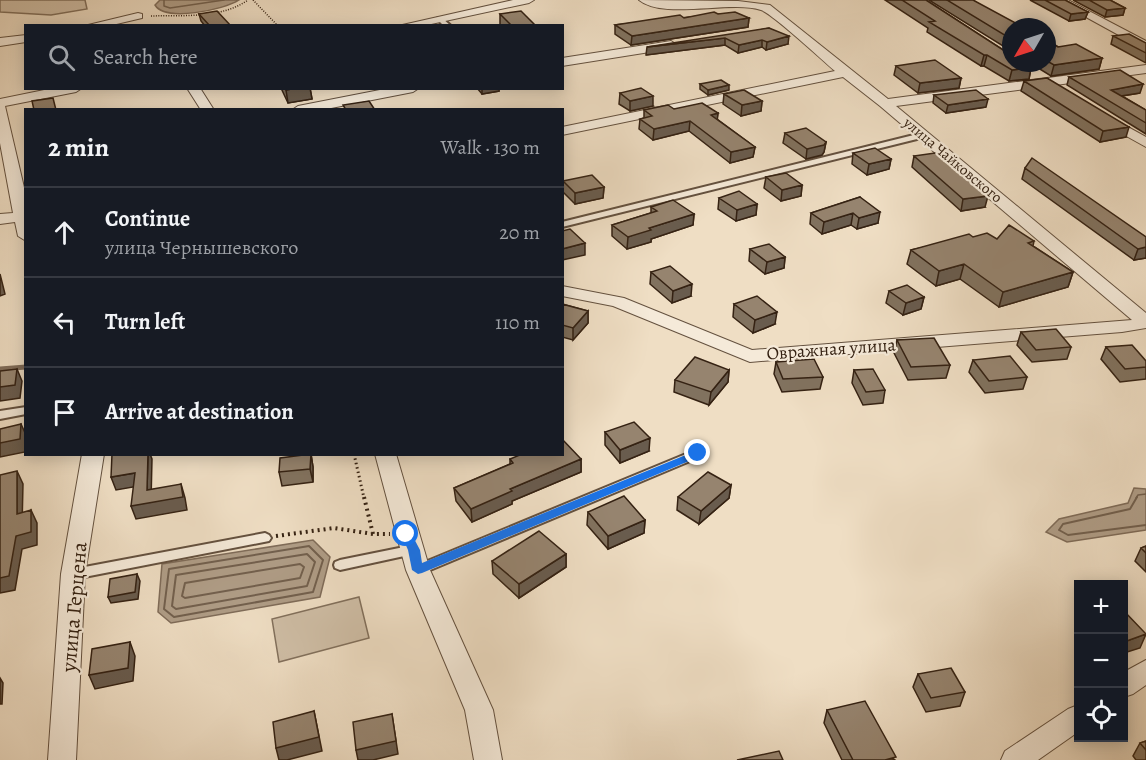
<!DOCTYPE html>
<html lang="en">
<head>
<meta charset="utf-8">
<style>
	body { margin:0; font-family:Alegreya,serif; background:#20242c; color:#f1f3f6 }
	.controls { position:absolute; right:18px; bottom:18px; display:grid; overflow:hidden; border-radius:0px; box-shadow:0 3px 15px #0003 }
	.controls button { width:54px; height:54px; display:grid; place-items:center; padding:0; border:0; border-bottom:2px solid #363941; background:#171b24; color:#f1f3f6; font:30px sans-serif }
	.compass { position:absolute; left:1002px; top:18px; width:54px; height:54px; border-radius:50%; background:#171b24; box-shadow:0 3px 15px #0003; rotate:231deg }
	.stop { position:absolute; width:18px; height:18px; margin:-14px; border:4px solid #1a73e8; border-radius:50%; background:#fff }
	.stop.end { background:#1a73e8; border-color:#fff; box-shadow:0 2px 6px #0008 }
	.list { margin:0; padding:0; list-style:none }
	h2 { display:flex; justify-content:space-between; align-items:center; height:78px; margin:0; padding:0 24px; font-size:26px }
	h2 small { font-size:20px; font-weight:400; color:#9ea1a6 }
	.list li { display:grid; grid-template-columns:39px 1fr auto; gap:18px; align-items:center; box-sizing:border-box; height:90px; padding:0 24px; border-top:2px solid #363941 }
	.list b { display:block; font-size:22px; white-space:nowrap }
	.list p { margin:0; font-size:20px; white-space:nowrap; color:#9ea1a6 }
	.list em { font-size:20px; font-style:normal; color:#9ea1a6 }
	.icon { flex:none; width:33px; height:33px; fill:none; stroke:currentColor; stroke-width:2; stroke-linecap:round; stroke-linejoin:round }
	.map { position:relative; flex:none; width:1146px; height:760px; overflow:hidden }
	.search { position:absolute; background:#171b24; box-shadow:0 3px 15px #0003; left:24px; top:24px; width:540px; height:66px; display:flex; align-items:center; gap:15px; box-sizing:border-box; padding:0 21px; border-radius:0px; color:#9ea1a6; font-size:22px }
	.panel { position:absolute; background:#171b24; box-shadow:0 3px 15px #0003; left:24px; top:108px; width:540px; height:348px; border-radius:0px }
	.map>svg:first-child { display:block }
</style>
</head>
<body>
<div class="map">
<svg width="1146" height="760" viewBox="0 0 1146 760">
	<rect width="100%" height="100%" fill="#efdec4"/>
	<filter id="stains"><feTurbulence type="fractalNoise" baseFrequency=".00333" numOctaves="4"/><feColorMatrix values="0 0 0 0 .2 0 0 0 0 .09 0 0 0 0 .02 0 0 0 .5 -.17"/></filter>
	<radialGradient id="worn" r=".72"><stop offset=".6" stop-color="#630" stop-opacity="0"/><stop offset="1" stop-color="#630" stop-opacity=".3"/></radialGradient>
	<path fill="#cfbea6" stroke="#82705c" stroke-width="1.5" d="M0 0H85L87 9 51 15 0 12Z
		M359 597 369 638 279 662 272 619Z"/>
	<path fill="#b09e88" stroke="#7f6c59" stroke-width="1.5" d="M160 0H239C224 10 165 22 155 5Z
		M1134 488 1146 489V530L1067 542 1046 532 1059 519 1128 503Z
		M313 540 330 557 320 597 171 623 158 612 162 564Z"/>
	<g fill="none" stroke-linecap="round" stroke-linejoin="round">
		<path stroke="#72604e" stroke-width="1.5" d="M164 0V6L170 8 224 0
			M1136 498 1138 495 1146 494"/>
		<path stroke="#72604e" stroke-width="2" d="M1137 497 1130 509 1063 524 1059 530 1068 535 1146 525
			M309 546 323 560 313 592 174 617 164 609 169 569Z
			M307 554 315 562 307 586 176 609 172 606 176 575Z
			M300 564 304 567 300 578 185 598 182 596 185 583Z"/>
		<path stroke="#7f6c59" stroke-width="5" d="M0 369 26 367"/>
		<g stroke="#64513f" stroke-width="4">
			<path id="lane" d="M438 18H442L451 26H444L438 20Z
				M922 133H925V137L562 227V222Z
				M26 407V414L0 419V411Z
				M698 449 704 453 702 456 423 573 418 575 413 573 412 570 413 567Z
				M265 533 269 535 271 538 269 541 74 579 69 577 68 574 69 571 74 569Z
				M414 545 418 547 420 550 418 553 340 570 335 568 334 565 335 562 340 560Z"/>
		</g>
		<g stroke="#64513f" stroke-width="2">
			<path id="street" d="M513 0H534L529 3 422 26H398Z
				M639 0 738 1 770 5 888 99 1146 65V73L896 106 1146 313V328L1122 332 750 362 613 306 562 296V286L624 298 752 350 1132 320 880 106 843 77 562 135V127L835 71C822 60 773 14 761 10 731 0 663 20 639 0Z
				M1055 0H1068L1146 41V50Z
				M138 13 142 14V18L108 26H84Z
				M26 35V42L0 46V38Z
				M671 41 677 45 675 48 562 66V58Z
				M54 88H82L76 92 5 106 26 196V241L18 236 15 222 0 224V214L13 213 0 143V99Z
				M187 88H200L214 110H201Z
				M390 88H419L413 92 321 110H292L298 106Z
				M1106 115 1146 137V147L1101 122 1099 119Z
				M82 454H104L85 574 76 760H48L61 574Z
				M375 454H396L430 570 493 710 502 760H474L465 710 406 570Z
				M1146 660V685L1133 694 1124 697V672Z
				M1078 705V732L1038 760H1001L1005 751 1068 709Z"/>
		</g>
		<path stroke="#352213" stroke-width="1.5" stroke-dasharray="1 1.5" stroke-linecap="butt" d="M253 0 278 26
			M151 16C183 15 221 19 248 0"/>
		<path stroke="#352213" stroke-width="3" stroke-dasharray="1.5 3" stroke-linecap="butt" d="M354 454 364 498"/>
		<path stroke="#352213" stroke-width="4" stroke-dasharray="2 4" stroke-linecap="butt" d="M364 497 373 534H390
			M276 536 334 528 373 534"/>
		<use href="#lane" fill="#f5ead9" fill-rule="evenodd"/>
		<use href="#street" fill="#f5ead9" fill-rule="evenodd"/>
	</g>
	<path fill="#81725f" stroke="#352213" stroke-width="1.5" d="M885 0H926L1031 68 1029 79 1009 81 984 66H981L927 32 928 28Z
		M929 0H973L1011 27V51Z
		M1030 0H1065L1088 12 1085 19 1069 21Z
		M1073 0H1110L1125 8 1123 15 1105 17Z
		M199 14 231 26H205L201 21Z
		M500 14 536 26 500 25Z
		M718 14 749 18 748 27 631 45 615 34V25Z
		M769 28 788 44 766 50 762 47 738 53 725 45 646 55Z
		M1113 36 1146 43V63L1111 44Z
		M1047 40 1058 47 1102 58 1099 69 1051 76 1030 63H1047Z
		M896 66 961 78 959 88 918 93 894 75Z
		M1069 77 1140 93 1122 96 1146 110V134L1067 85Z
		M1024 81 1126 137 1100 142 1021 91Z
		M700 84 729 90 708 95 700 89Z
		M281 88H310L312 99 288 103Z
		M477 88H499V91L482 94Z
		M620 93 653 106 630 111 619 104Z
		M724 94 762 101 761 111 741 116 723 104Z
		M934 95 986 107 946 113 933 103Z
		M674 109 718 113 717 119 755 147 753 157 730 163 689 131 653 140 639 129 640 119 644 118V110Z
		M785 133 826 142 824 152 822 155 806 159 783 143Z
		M853 153 891 159 889 169 867 175 852 164Z
		M914 156 985 207 961 211 912 167Z
		M1025 168 1146 237V258L1134 260 1022 179Z
		M766 177 802 185 801 196 781 201 764 188Z
		M563 181 604 187 603 198 575 204 563 192Z
		M860 197 878 223 857 229 851 225 822 234 810 224 811 213Z
		M719 198 757 204 756 215 736 221 718 209Z
		M651 207 694 214 693 225 651 239V242L627 249 612 236V225L651 213Z
		M973 237 997 239 1034 241 1033 246 1073 272 1068 287 999 307 960 279 936 286 907 264 911 250Z
		M750 249 785 257 784 268 765 274 749 261Z
		M651 272 691 296 672 303 650 284Z
		M889 291 924 297 921 309 903 315 886 303Z
		M562 304 588 311V323L573 340 562 337Z
		M734 304 775 324 753 333 733 317Z
		M1021 332 1071 347 1067 359 1032 362 1017 345Z
		M897 340 950 365 946 378 908 380 894 353Z
		M1106 347 1146 367V379L1120 382 1101 359Z
		M973 360 1027 377 1023 389 985 393 969 372Z
		M776 362 823 377 820 389 782 392 774 374Z
		M729 370 728 382 709 405 674 392 675 380Z
		M854 370 885 390 883 403 863 405 852 383Z
		M605 432 649 451 620 463 605 445Z
		M311 454 313 467V482L282 486 279 472Z
		M510 459H581V472L512 501V504L472 522 456 501 454 488 510 464Z
		M731 485 729 498 699 524 677 510 678 497Z
		M588 512 645 520 644 533 608 549 587 525Z
		M1146 546V572L1135 561 1141 548Z
		M566 554V567L519 598 493 574 492 561Z
		M918 674 965 692 960 706 926 712 913 687Z
		M827 710 895 760H842L824 723Z
		M1146 741V760H1136L1133 756 1140 743Z"/>
	<path fill="#695c4e" stroke="#352213" stroke-width="1.5" d="M1125 8 1123 15 1105 17 1107 10Z
		M1088 12 1085 19 1069 21 1071 14Z
		M749 18 748 27 631 45 632 36Z
		M789 36 788 44 766 50 767 42Z
		M725 38V45L646 55 647 47Z
		M762 40V47L738 53 739 45Z
		M984 55H987L984 66H981Z
		M1102 58 1099 69 1051 76 1054 65Z
		M1031 68 1029 79 1009 81 1012 70Z
		M961 78 959 88 918 93 920 83Z
		M1143 84 1140 93 1108 98 1111 90Z
		M729 85V90L708 95V90Z
		M298 88H310L312 99 288 103 286 90Z
		M482 88H499V91L482 94Z
		M653 96V106L630 111V101Z
		M988 99 986 107 946 113 948 105Z
		M762 101 761 111 741 116 742 105Z
		M718 113 717 123 711 115Z
		M690 121 689 131 653 140 654 129Z
		M1129 127 1126 137 1100 142 1103 131Z
		M826 142 824 152 822 155 806 159 807 149Z
		M755 147 753 157 730 163 731 152Z
		M891 159 889 169 867 175 869 164Z
		M802 185 801 196 781 201 782 190Z
		M604 187 603 198 575 204V193Z
		M988 196 985 207 961 211 963 199Z
		M757 204 756 215 736 221 737 210Z
		M880 212 878 223 857 229 859 218Z
		M853 213 851 225 822 234 824 222Z
		M694 214 693 225 651 239V242L627 249 628 237 649 228Z
		M585 243V255L562 260V249Z
		M1146 247V258L1134 260 1138 249Z
		M785 257 784 268 765 274 767 262Z
		M964 264 960 279 936 286 939 271Z
		M1073 272 1068 287 999 307 1003 292Z
		M0 274 5 294 0 296Z
		M692 284 691 296 672 303 673 291Z
		M924 297 921 309 903 315 906 303Z
		M588 311V323L573 340V328Z
		M777 312 775 324 753 333 755 320Z
		M17 369 22 381 20 398 0 401V387Z
		M729 370 728 382 709 405 711 392Z
		M21 424 26 435 25 452 0 457V443Z
		M650 438 649 451 620 463V450Z
		M148 454H150L152 459 151 502 181 484 185 498 187 510 136 519 131 506 147 490Z
		M311 454 313 467V482L310 469Z
		M581 459V472L512 501V504L472 522 471 509 510 489Z
		M17 471 23 484 22 527 17 514Z
		M135 473 139 486 116 490 111 477Z
		M731 485 729 498 699 524 701 511Z
		M31 510 37 523V545L22 549 15 590 0 593V578L16 536Z
		M645 520 644 533 608 549V536Z
		M566 554V567L519 598V584Z
		M137 574 140 581 138 599 111 603 108 597Z
		M1146 634 1140 648 1124 653V642Z
		M130 642 135 656 133 681 95 689 89 675Z
		M0 678 3 683 2 704H0Z
		M314 711 322 751 287 760H279L276 748Z
		M392 714 398 754 373 760H358L356 750Z"/>
	<path fill="#96846f" stroke="#352213" stroke-width="1.5" d="M902 0H926L1011 55V63H1024L1031 68 1012 70 987 55H984L929 22 935 21Z
		M947 0H973L1023 27H1011V39Z
		M1045 0H1065L1088 12 1071 14Z
		M1089 0H1110L1125 8 1107 10Z
		M217 11 231 26H210L199 14Z
		M521 11 536 26H512L500 14Z
		M714 12 718 14 735 12 749 18 632 36 615 25 680 15 684 18Z
		M769 28 789 36 767 42 762 40 739 45 725 38 647 47Z
		M1129 34 1146 43V53L1113 36Z
		M1047 40 1058 47 1076 44 1102 58 1054 65 1047 61Z
		M935 60 961 78 920 83 896 66Z
		M1120 70 1143 84 1111 90 1146 110V123L1069 77Z
		M1047 78 1129 127 1103 131 1024 81Z
		M721 80 729 85 708 90 700 84Z
		M285 88H298L286 90Z
		M641 88 653 96 630 101 620 93Z
		M744 90 762 101 742 105 724 94Z
		M976 90 988 99 948 105 934 95Z
		M53 98 56 110H34L32 101Z
		M369 101 375 110H346L343 105Z
		M702 103 718 113 711 115 755 147 731 152 690 121 654 129 640 119 652 116 644 110 668 105 674 109Z
		M806 128 826 142 824 145 807 149 785 133Z
		M875 148 891 159 869 164 853 153Z
		M935 153 988 196 963 199 914 156Z
		M1032 158 1146 237V247L1138 249 1025 168Z
		M786 173 802 185 782 190 766 177Z
		M592 175 604 187 575 193 563 181Z
		M739 191 757 204 737 210 719 198Z
		M860 197 880 212 859 218 853 213 824 222 811 213Z
		M673 200 694 214 649 228 651 230 628 237 612 225 657 211 651 207Z
		M1009 225 1034 241 1028 243 1073 272 1003 292 964 264 939 271 911 250 969 234 973 237 987 233 997 239Z
		M570 229 585 243 562 249V231Z
		M769 244 785 257 767 262 750 249Z
		M670 266 692 284 673 291 651 272Z
		M907 285 924 297 906 303 889 291Z
		M757 296 777 312 755 320 734 304Z
		M562 304 588 311 573 328 562 325Z
		M1056 329 1071 347 1036 350 1021 332Z
		M934 338 950 365 911 367 897 340Z
		M1132 345 1146 361V367L1125 369 1106 347Z
		M1010 356 1027 377 989 381 973 360Z
		M695 357 729 370 711 392 675 380Z
		M814 359 823 377 783 379 776 362Z
		M17 369 15 385 0 387V371Z
		M873 369 885 390 866 392 854 370Z
		M634 422 650 438 620 450 605 432Z
		M21 424 20 439 0 443V429Z
		M562 439 581 459 510 489 512 491 471 509 454 488 513 463 510 459 522 454H562Z
		M112 454H148L147 490 181 484 183 497 131 506 135 473 111 477Z
		M311 454 310 469 279 472 280 458Z
		M17 471V514L31 510V532L16 536 9 576 0 578V475Z
		M708 472 731 485 701 511 678 497Z
		M624 496 645 520 608 536 588 512Z
		M539 531 566 554 519 584 492 561Z
		M1146 546V553L1141 548Z
		M137 574 135 592 108 597 110 579Z
		M1124 611 1146 634 1124 642Z
		M130 642 128 668 89 675 92 649Z
		M951 668 965 692 931 698 918 674Z
		M865 701 896 757 885 760H853L827 710Z
		M314 711 319 737 276 748 273 722Z
		M392 714 396 741 356 750 353 722Z
		M1146 741V750L1140 743Z
		M779 751 783 760H737Z"/>
	<path fill="#1a73e8" d="M698 450 703 453 701 456 422 573 418 574 412 570 408 550 401 534 402 531H410L420 550 422 563Z"/>
	<g text-anchor="middle" dominant-baseline="central" stroke-width="4.5" stroke-linejoin="round" paint-order="stroke">
		<g font-size="15" fill="#352213" stroke="#f5ead9">
			<text transform="translate(953 160) rotate(40)">улица Чайковского</text>
		</g>
		<g font-size="18" fill="#352213" stroke="#f5ead9">
			<text transform="translate(831 349) rotate(-4)">Овражная улица</text>
		</g>
		<g font-size="21" fill="#352213" stroke="#f5ead9">
			<text transform="translate(74 607) rotate(-85)">улица Герцена</text>
		</g>
	</g>
	<rect width="100%" height="100%" filter="url(#stains)"/>
	<rect width="100%" height="100%" fill="url(#worn)"/>
</svg>
<div class="controls">
<button>+</button>
<button>−</button>
<button><svg class="icon" aria-label="locate" viewBox="0 0 24 24"><circle cx="12" cy="12" r="6"/><path d="M12 2v4M12 18v4M2 12h4M18 12h4"/></svg></button>
</div>
<svg class="compass" viewBox="-18 -18 36 36"><path d="M0-13l5 13h-10z" fill="#e53935"/><path d="M0 13l5-13h-10z" fill="#9ea1a6"/></svg>
<div class="stop" style="left:406px;top:534px"></div>
<div class="stop end" style="left:698px;top:453px"></div>
<div class="search"><svg class="icon" aria-label="search" viewBox="0 0 24 24"><circle cx="10" cy="10" r="6"/><path d="M15 15l6 6"/></svg>Search here</div>
<section class="panel">
<h2>2 min<small>Walk · 130 m</small></h2>
<ul class="list">
<li><svg class="icon" aria-label="ahead" viewBox="0 0 24 24"><path d="M12 20V5M6 11l6-6 6 6"/></svg><div><b>Continue</b><p>улица Чернышевского</p></div><em>20 m</em></li>
<li><svg class="icon" aria-label="left" viewBox="0 0 24 24"><path d="M17 20v-9H6M10 6l-5 5 5 5"/></svg><div><b>Turn left</b></div><em>110 m</em></li>
<li><svg class="icon" aria-label="arrive" viewBox="0 0 24 24"><path d="M6 21V4h12l-3 4 3 4H6"/></svg><div><b>Arrive at destination</b></div></li>
</ul>
</section>
</div>
</body>
</html>
